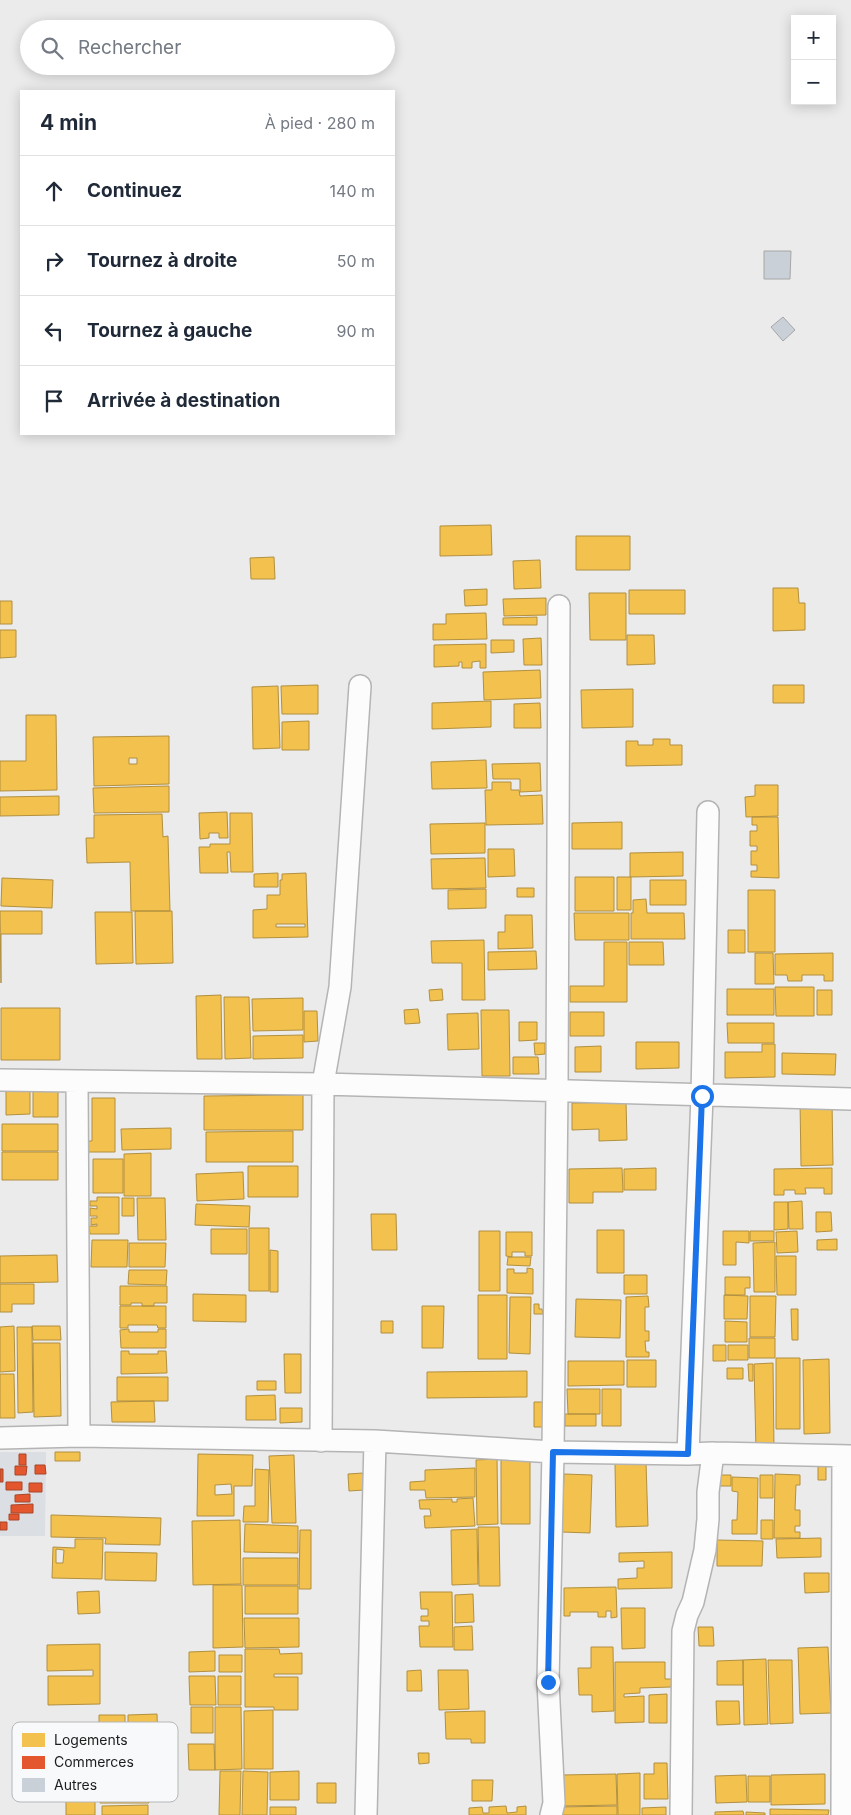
<!DOCTYPE html>
<html lang="fr">
<head>
<meta charset="utf-8">
<style>
	body { margin:0; font-family:Inter,sans-serif; background:#f6f6f7; color:#1f2937 }
	.controls { position:absolute; right:15px; top:15px; display:grid; overflow:hidden; border-radius:0px; box-shadow:0 2px 12px #0003 }
	.controls button { width:45px; height:45px; display:grid; place-items:center; padding:0; border:0; border-bottom:1px solid #e0e1e3; background:#fff; color:#1f2937; font:25px sans-serif }
	.stop { position:absolute; width:15px; height:15px; margin:-11px; border:4px solid #1a73e8; border-radius:50%; background:#fff }
	.stop.end { background:#1a73e8; border-color:#fff; box-shadow:0 1px 5px #0008 }
	.list { margin:0; padding:0; list-style:none }
	h2 { display:flex; justify-content:space-between; align-items:center; height:65px; margin:0; padding:0 20px; font-size:21px }
	h2 small { font-size:16px; font-weight:400; color:#747a83 }
	.list li { display:grid; grid-template-columns:32px 1fr auto; gap:15px; align-items:center; box-sizing:border-box; height:70px; padding:0 20px; border-top:1px solid #e0e1e3 }
	.list b { display:block; font-size:19px; white-space:nowrap }
	.list em { font-size:16px; font-style:normal; color:#747a83 }
	.icon { flex:none; width:28px; height:28px; fill:none; stroke:currentColor; stroke-width:2; stroke-linecap:round; stroke-linejoin:round }
	.map { position:relative; flex:none; width:851px; height:1815px; overflow:hidden }
	.search { position:absolute; background:#fff; box-shadow:0 2px 12px #0003; left:20px; top:20px; width:375px; height:55px; display:flex; align-items:center; gap:12px; box-sizing:border-box; padding:0 18px; border-radius:28px; color:#747a83; font-size:19px }
	.panel { position:absolute; background:#fff; box-shadow:0 2px 12px #0003; left:20px; top:90px; width:375px; height:345px; border-radius:0px }
	.map>svg:first-child { display:block }
</style>
</head>
<body>
<div class="map">
<svg width="851" height="1815" viewBox="0 0 851 1815">
	<rect width="100%" height="100%" fill="#ebebeb"/>
	<path fill="#dbdee2" d="M0 1452H46L45 1536H0Z"/>
	<path fill="#f2c14e" stroke="#b2903f" fill-rule="evenodd" d="M491 525 492 555 440 556V526Z
		M576 536H630V570H576Z
		M274 557 275 579H251L250 558Z
		M540 560 541 588 514 589 513 561Z
		M773 588H798L799 603H805V630L773 631Z
		M487 589V605L465 606 464 590Z
		M629 590H685V614H629Z
		M589 593H626V640H590Z
		M546 598V615L504 616 503 599Z
		M0 601H12V624H0Z
		M486 613 487 639 433 640V624H446V614Z
		M537 617V625H503V618Z
		M0 630H16V657L0 658Z
		M627 635H654L655 664 627 665Z
		M541 638 542 665H524L523 639Z
		M491 640H514V652L491 653Z
		M486 644V668H480V661L472 662V668H462V662H459V666L434 667V645Z
		M540 670 541 698 484 700 483 672Z
		M318 685V714H282L281 686Z
		M773 685H804V703H773Z
		M278 686 280 748 253 749 252 687Z
		M633 689V727L582 728 581 690Z
		M491 701V727L432 729V703Z
		M540 703 541 728H514V704Z
		M26 715H56L57 790 0 791V761H26Z
		M309 721V750H282V722Z
		M169 736V784L94 786 93 737ZM129 758H137V764H129Z
		M653 739H670V745H682V765L626 766V741H638V745H653Z
		M486 760 487 788 432 789 431 762Z
		M540 763 541 791 520 792V779H493L492 764Z
		M492 782H511V790H519L520 796 542 795 543 824 486 825 485 790H492Z
		M755 785H778V816L746 817 745 797 755 796Z
		M169 786V812L94 813 93 788Z
		M59 796V815L0 816V797Z
		M227 812 228 838H219V833H209V838L200 839 199 813Z
		M230 813H252L253 872H231L230 852H227L228 873H200L199 847H210V844H230Z
		M162 814 163 837 168 836 170 911H131L130 862 87 863 86 838H94V815Z
		M752 817H778L779 878 751 877V871H757V865H751V851H757V846H750V831H757V825H752Z
		M622 822V849H572V823Z
		M485 823V853L431 854 430 824Z
		M488 849H514L515 876 488 877Z
		M683 852V876L630 877V853Z
		M485 858 486 888 432 889 431 859Z
		M278 873V887H254V874Z
		M306 873 308 937 253 938V910L267 909V895H280V880H282V874ZM276 924H305V927H276Z
		M575 877H614V911H575Z
		M617 877H631V910H617Z
		M2 878 53 880 52 908 1 906Z
		M650 880H686V905H650Z
		M517 888H534V897H517Z
		M486 889V908L448 909V890Z
		M748 890H775V952H748Z
		M646 899 647 913H684L685 939H631V913H633V900Z
		M0 911H42V934H1V983Z
		M135 911H172L173 963 136 964Z
		M95 912H132L133 963 96 964Z
		M574 913H629V940H575Z
		M505 915H532L533 948 498 949V932H505Z
		M728 930H745V953H728Z
		M484 940 485 1000H462V963H432L431 941Z
		M604 942H627V1002H570V986H604Z
		M629 942H663L664 965H629Z
		M536 951 537 969 488 970V952Z
		M755 953H773L774 984H755Z
		M833 953V981H824V975H802V981H788L787 975H775V954Z
		M775 987H814V1016H776Z
		M442 989 443 1000 430 1001 429 990Z
		M727 989H774V1015H727Z
		M817 990H832V1015H817Z
		M221 995 222 1059H197L196 996Z
		M224 997H249L251 1058 225 1059Z
		M303 998V1030L253 1031 252 999Z
		M1 1008H60V1060H1Z
		M418 1009 420 1023 405 1024 404 1010Z
		M481 1010H509L510 1076H482Z
		M304 1011H317L318 1041 304 1042Z
		M570 1012H604V1036H570Z
		M478 1013 479 1049 448 1050 447 1014Z
		M519 1022H537V1040L519 1041Z
		M727 1023H774V1043H728Z
		M303 1035V1058L253 1059V1036Z
		M636 1042H679V1068L636 1069Z
		M534 1043H545V1054L535 1055Z
		M762 1044H775V1077L725 1078V1052H762Z
		M601 1046V1072H575V1047Z
		M782 1053 836 1054 835 1075 782 1074Z
		M513 1057H538L539 1074H513Z
		M6 1091H30V1114L6 1115Z
		M33 1091H58V1117H33Z
		M303 1095V1130H204V1096Z
		M92 1098H115V1152H82V1141H92Z
		M800 1101H832L833 1165 801 1166Z
		M626 1102 627 1140 599 1141V1129L572 1130V1103Z
		M2 1124H58V1151H2Z
		M171 1128V1149L122 1150 121 1129Z
		M293 1131V1162H206V1132Z
		M2 1152H58V1180H2Z
		M151 1153V1196H124V1154Z
		M93 1159H123V1193H93Z
		M248 1166H298V1197H248Z
		M622 1168 623 1192H593V1203H569V1169Z
		M656 1168V1190H624V1169Z
		M832 1168V1194H824V1188H805L806 1194H795V1190H784V1195H774V1169Z
		M243 1172 244 1199 197 1201 196 1174Z
		M97 1197H119V1234H90L89 1226H97V1224L91 1225V1218H97V1216H90V1208L97 1209V1206H90V1201H97Z
		M122 1198H134V1216H122Z
		M137 1198H165L166 1240H138Z
		M802 1201 803 1229H789L788 1202Z
		M774 1202H788V1229L774 1230Z
		M196 1204 250 1206 249 1227 195 1225Z
		M816 1212H831L832 1231 816 1232Z
		M371 1214H396L397 1250H372Z
		M249 1228H269V1291H249Z
		M211 1229H247V1254H211Z
		M597 1230H624V1273H597Z
		M479 1231H500V1291H479Z
		M723 1231H749V1243L736 1242V1265H723Z
		M750 1231H774V1241H750Z
		M797 1231 798 1252 777 1253 776 1232Z
		M506 1232H532V1256H525V1252H512V1257L506 1256Z
		M837 1239V1250H817V1240Z
		M92 1240H128L127 1267H91Z
		M775 1242V1292H754L753 1243Z
		M129 1243H166L165 1267H129Z
		M270 1250 278 1251V1292H270Z
		M57 1255 58 1282 0 1283V1256Z
		M776 1256H796V1295H777Z
		M508 1257H531L530 1266 507 1265Z
		M527 1268 533 1269V1294L507 1293V1269H514V1273H527Z
		M129 1270H167L166 1285 128 1284Z
		M624 1275H647V1294H624Z
		M725 1277H750V1288H745V1295H725Z
		M0 1284H34V1304H12V1312H0Z
		M120 1286H167V1303H154V1306H142V1303H131V1305H120Z
		M193 1294 246 1295V1322L193 1321Z
		M478 1295H507V1359H478Z
		M724 1295 748 1296 747 1319H724Z
		M648 1296 649 1307H645V1331H649V1341H645L646 1352H649V1357H626V1297Z
		M750 1296H776L775 1337H750Z
		M510 1297H531L530 1354 509 1353Z
		M576 1299 621 1300 620 1338 575 1337Z
		M534 1304H539V1309H542L543 1314H534Z
		M120 1306H166V1328H158L157 1325H128V1328H120Z
		M422 1306H444L443 1348H422Z
		M791 1309H798V1340H792Z
		M381 1321H393V1333H381Z
		M725 1321 747 1322V1342H725Z
		M14 1326 15 1371 0 1372V1327Z
		M32 1326H60L61 1340H33Z
		M17 1327H32L33 1412 18 1413Z
		M129 1329V1332H158V1329H166V1348H121L120 1330Z
		M749 1338H775V1358H749Z
		M33 1343H60L61 1416 34 1417Z
		M713 1345H726V1361H713Z
		M728 1345H748V1360H728Z
		M121 1351H129V1354H158V1351H166L167 1373 121 1374Z
		M284 1354H301V1393H285Z
		M776 1358H800V1429H776Z
		M829 1359 830 1433 804 1434 803 1360Z
		M627 1360H656V1387H627Z
		M568 1361H624V1385L568 1386Z
		M773 1363 774 1450 756 1451 754 1364Z
		M748 1364H753V1381H749Z
		M727 1368H743V1379H727Z
		M527 1371V1397L427 1398V1372Z
		M0 1374H14L15 1418H0Z
		M117 1377H168V1401H117Z
		M257 1381H276V1390H257Z
		M567 1389H600V1414H568Z
		M602 1389H621V1426H602Z
		M275 1395 276 1420H246V1396Z
		M154 1401 155 1422H112L111 1402Z
		M534 1402H543V1427H534Z
		M280 1408H302V1422L280 1423Z
		M565 1414H596V1426H565Z
		M55 1452H80V1461H55Z
		M198 1454 253 1455 252 1486H234V1516H197ZM231 1484 232 1494 215 1495V1485Z
		M294 1455 296 1523H272L269 1456Z
		M501 1458H530V1524H501Z
		M497 1459 498 1524 477 1525 476 1460Z
		M646 1462 648 1526 616 1527 615 1463Z
		M818 1466H826V1480H818Z
		M475 1468V1497L426 1498 425 1490H410V1482L425 1481V1470Z
		M255 1469 269 1470 268 1522H243L244 1506H255Z
		M363 1473 364 1490 349 1491 348 1474Z
		M564 1474 592 1475 590 1533 562 1532Z
		M775 1474 800 1475V1485H796L795 1510H800V1526H795V1532H800V1538H774Z
		M715 1475H731V1486H715Z
		M760 1475H773V1498H760Z
		M732 1477 758 1478 757 1534H732V1520H737L738 1492 732 1491Z
		M473 1498 475 1526 425 1528 424 1516H431L430 1509H420L419 1500 452 1499V1502H457V1499Z
		M51 1515 161 1518 160 1545 105 1544 106 1538 51 1537Z
		M240 1520 241 1584 193 1585 192 1521Z
		M761 1520H773V1539H761Z
		M245 1524 298 1526V1553L244 1552Z
		M478 1527H499L500 1586H479Z
		M477 1529 478 1584 452 1585 451 1530Z
		M300 1530H311V1589H299Z
		M821 1538V1557L777 1558 776 1539Z
		M75 1539H103L102 1579 52 1578 53 1547 75 1548ZM56 1549 64 1550 63 1563H56Z
		M717 1540 763 1541 762 1566H717Z
		M105 1552 157 1553 156 1581 105 1580Z
		M672 1552V1588L618 1589V1579L637 1578V1568H644V1561L619 1562V1553Z
		M243 1558H298V1585H243Z
		M804 1573H829V1592L805 1593Z
		M213 1585H242L243 1647 213 1648Z
		M245 1586H298V1614H245Z
		M616 1587 617 1617 611 1618V1611H606V1617H598V1612H570V1616H564V1588Z
		M99 1591 100 1613 78 1614 77 1592Z
		M420 1592H452L453 1647H420L419 1626H429V1621H421V1616H428V1609H421Z
		M473 1594 474 1622 455 1623V1595Z
		M621 1608H645V1648L622 1649Z
		M244 1618H299V1647L245 1648Z
		M472 1626 473 1650H454V1627Z
		M698 1627H713L714 1646H699Z
		M100 1644V1704L48 1705V1676H93V1670L47 1671V1645Z
		M591 1647H613L614 1711 592 1712V1695H579L578 1668H591Z
		M828 1647 831 1713 800 1714 798 1648Z
		M245 1649H279L280 1654 302 1653V1674H274V1677H298V1710H274V1707H245Z
		M215 1651V1671L189 1672V1652Z
		M219 1655H242V1672H219Z
		M766 1659 768 1724 744 1725 743 1660Z
		M743 1660V1685H717V1661Z
		M768 1660H792L793 1723 770 1724Z
		M615 1662H665V1679H672L671 1687 640 1688V1693L624 1694V1697L644 1696V1722L615 1723Z
		M421 1670 422 1691H407V1671Z
		M438 1670H468L469 1709 439 1710Z
		M189 1676H215L216 1705H190Z
		M218 1676H241V1705H218Z
		M667 1694V1723H649V1695Z
		M716 1701H739L740 1724 717 1725Z
		M191 1707H213V1733H191Z
		M215 1707H241L242 1769 215 1770Z
		M273 1710V1769H244V1711Z
		M485 1711V1743H471V1739H446L445 1712Z
		M157 1714 158 1744H128V1715Z
		M99 1715H125V1730H99Z
		M188 1744H214L215 1770H189Z
		M418 1753H429V1763L419 1764Z
		M654 1763H667L668 1799H644V1774H654Z
		M220 1771H241L240 1815H219Z
		M243 1771 268 1772 267 1815H242Z
		M299 1771V1800H270V1772Z
		M640 1773V1815H618L617 1774Z
		M616 1774 617 1805 563 1806 562 1775Z
		M825 1774V1804L771 1805V1775Z
		M746 1775 747 1802 716 1803 715 1776Z
		M748 1776H770V1802H748Z
		M472 1780H493L492 1801H472Z
		M66 1782 95 1783V1815H66Z
		M149 1782V1803H100V1783Z
		M317 1783H336V1803H317Z
		M148 1805V1815H102V1806Z
		M506 1806 507 1813 517 1812V1807L526 1806V1815H469V1808L482 1807 483 1813H489V1807Z
		M617 1806V1815H558V1807Z
		M270 1807H296V1815H270Z
		M666 1807V1815H642V1808Z
		M770 1809 829 1810 828 1815H770Z
		M743 1811 744 1815H715V1812Z
		M746 1812 765 1813V1815H746Z"/>
	<path fill="#e4572e" stroke="#a84629" d="M19 1454H26V1465H19Z
		M35 1465H45L46 1474H35Z
		M15 1466H27L26 1475H15Z
		M0 1469H3V1482H0Z
		M6 1482H22V1490H6Z
		M29 1483H42V1492H29Z
		M30 1494V1502H15V1495Z
		M33 1504V1513H11V1505Z
		M9 1514H19V1520H9Z
		M0 1522H7V1530H0Z"/>
	<path fill="#cad0d7" stroke="#a6a6a6" d="M764 251H791L790 279H764Z
		M783 317 795 330 783 341 771 327Z"/>
	<g fill="none" stroke-linecap="round" stroke-linejoin="round">
		<g stroke="#b4b4b4" stroke-width="24">
			<path id="minor" d="M0 1080 323 1084 851 1099
				M77 1081 79 1436
				M0 1438 79 1436 375 1441 553 1452 688 1454 713 1453 851 1456
				M321 1441 323 1084 340 987 360 686
				M688 1454 702 1096 708 812
				M366 1815 375 1441
				M551 1815 554 1803 548 1682 553 1452 557 1090 559 606
				M681 1815 683 1631 687 1615 693 1602 705 1550 708 1519V1492L713 1453
				M842 1815 843 1456"/>
		</g>
		<use href="#minor" stroke="#fcfcfc" stroke-width="21"/>
	</g>
	<g fill="none" stroke-linecap="round" stroke-linejoin="round">
		<path stroke="#1a73e8" stroke-width="6" d="M548 1682 553 1452 688 1454 702 1096"/>
	</g>
	<rect x="12" y="1722" width="166" height="80" rx="8" fill="#f8f9fa" stroke="#b6b7b8" stroke-width="1"/>
	<rect x="22" y="1733" width="23" height="14" fill="#f2c14e"/>
	<rect x="22" y="1756" width="23" height="13" fill="#e4572e"/>
	<rect x="22" y="1778" width="23" height="14" fill="#cad0d7"/>
	<g font-size="14" fill="#1c1d1d">
		<text x="54" y="1745">Logements</text>
		<text x="54" y="1767">Commerces</text>
		<text x="54" y="1790">Autres</text>
	</g>
</svg>
<div class="controls">
<button>+</button>
<button>−</button>
</div>
<div class="stop" style="left:702px;top:1096px"></div>
<div class="stop end" style="left:548px;top:1682px"></div>
<div class="search"><svg class="icon" aria-label="search" viewBox="0 0 24 24"><circle cx="10" cy="10" r="6"/><path d="M15 15l6 6"/></svg>Rechercher</div>
<section class="panel">
<h2>4 min<small>À pied · 280 m</small></h2>
<ul class="list">
<li><svg class="icon" aria-label="ahead" viewBox="0 0 24 24"><path d="M12 20V5M6 11l6-6 6 6"/></svg><div><b>Continuez</b></div><em>140 m</em></li>
<li><svg class="icon" aria-label="right" viewBox="0 0 24 24"><path d="M7 20v-9h11M14 6l5 5-5 5"/></svg><div><b>Tournez à droite</b></div><em>50 m</em></li>
<li><svg class="icon" aria-label="left" viewBox="0 0 24 24"><path d="M17 20v-9H6M10 6l-5 5 5 5"/></svg><div><b>Tournez à gauche</b></div><em>90 m</em></li>
<li><svg class="icon" aria-label="arrive" viewBox="0 0 24 24"><path d="M6 21V4h12l-3 4 3 4H6"/></svg><div><b>Arrivée à destination</b></div></li>
</ul>
</section>
</div>
</body>
</html>
